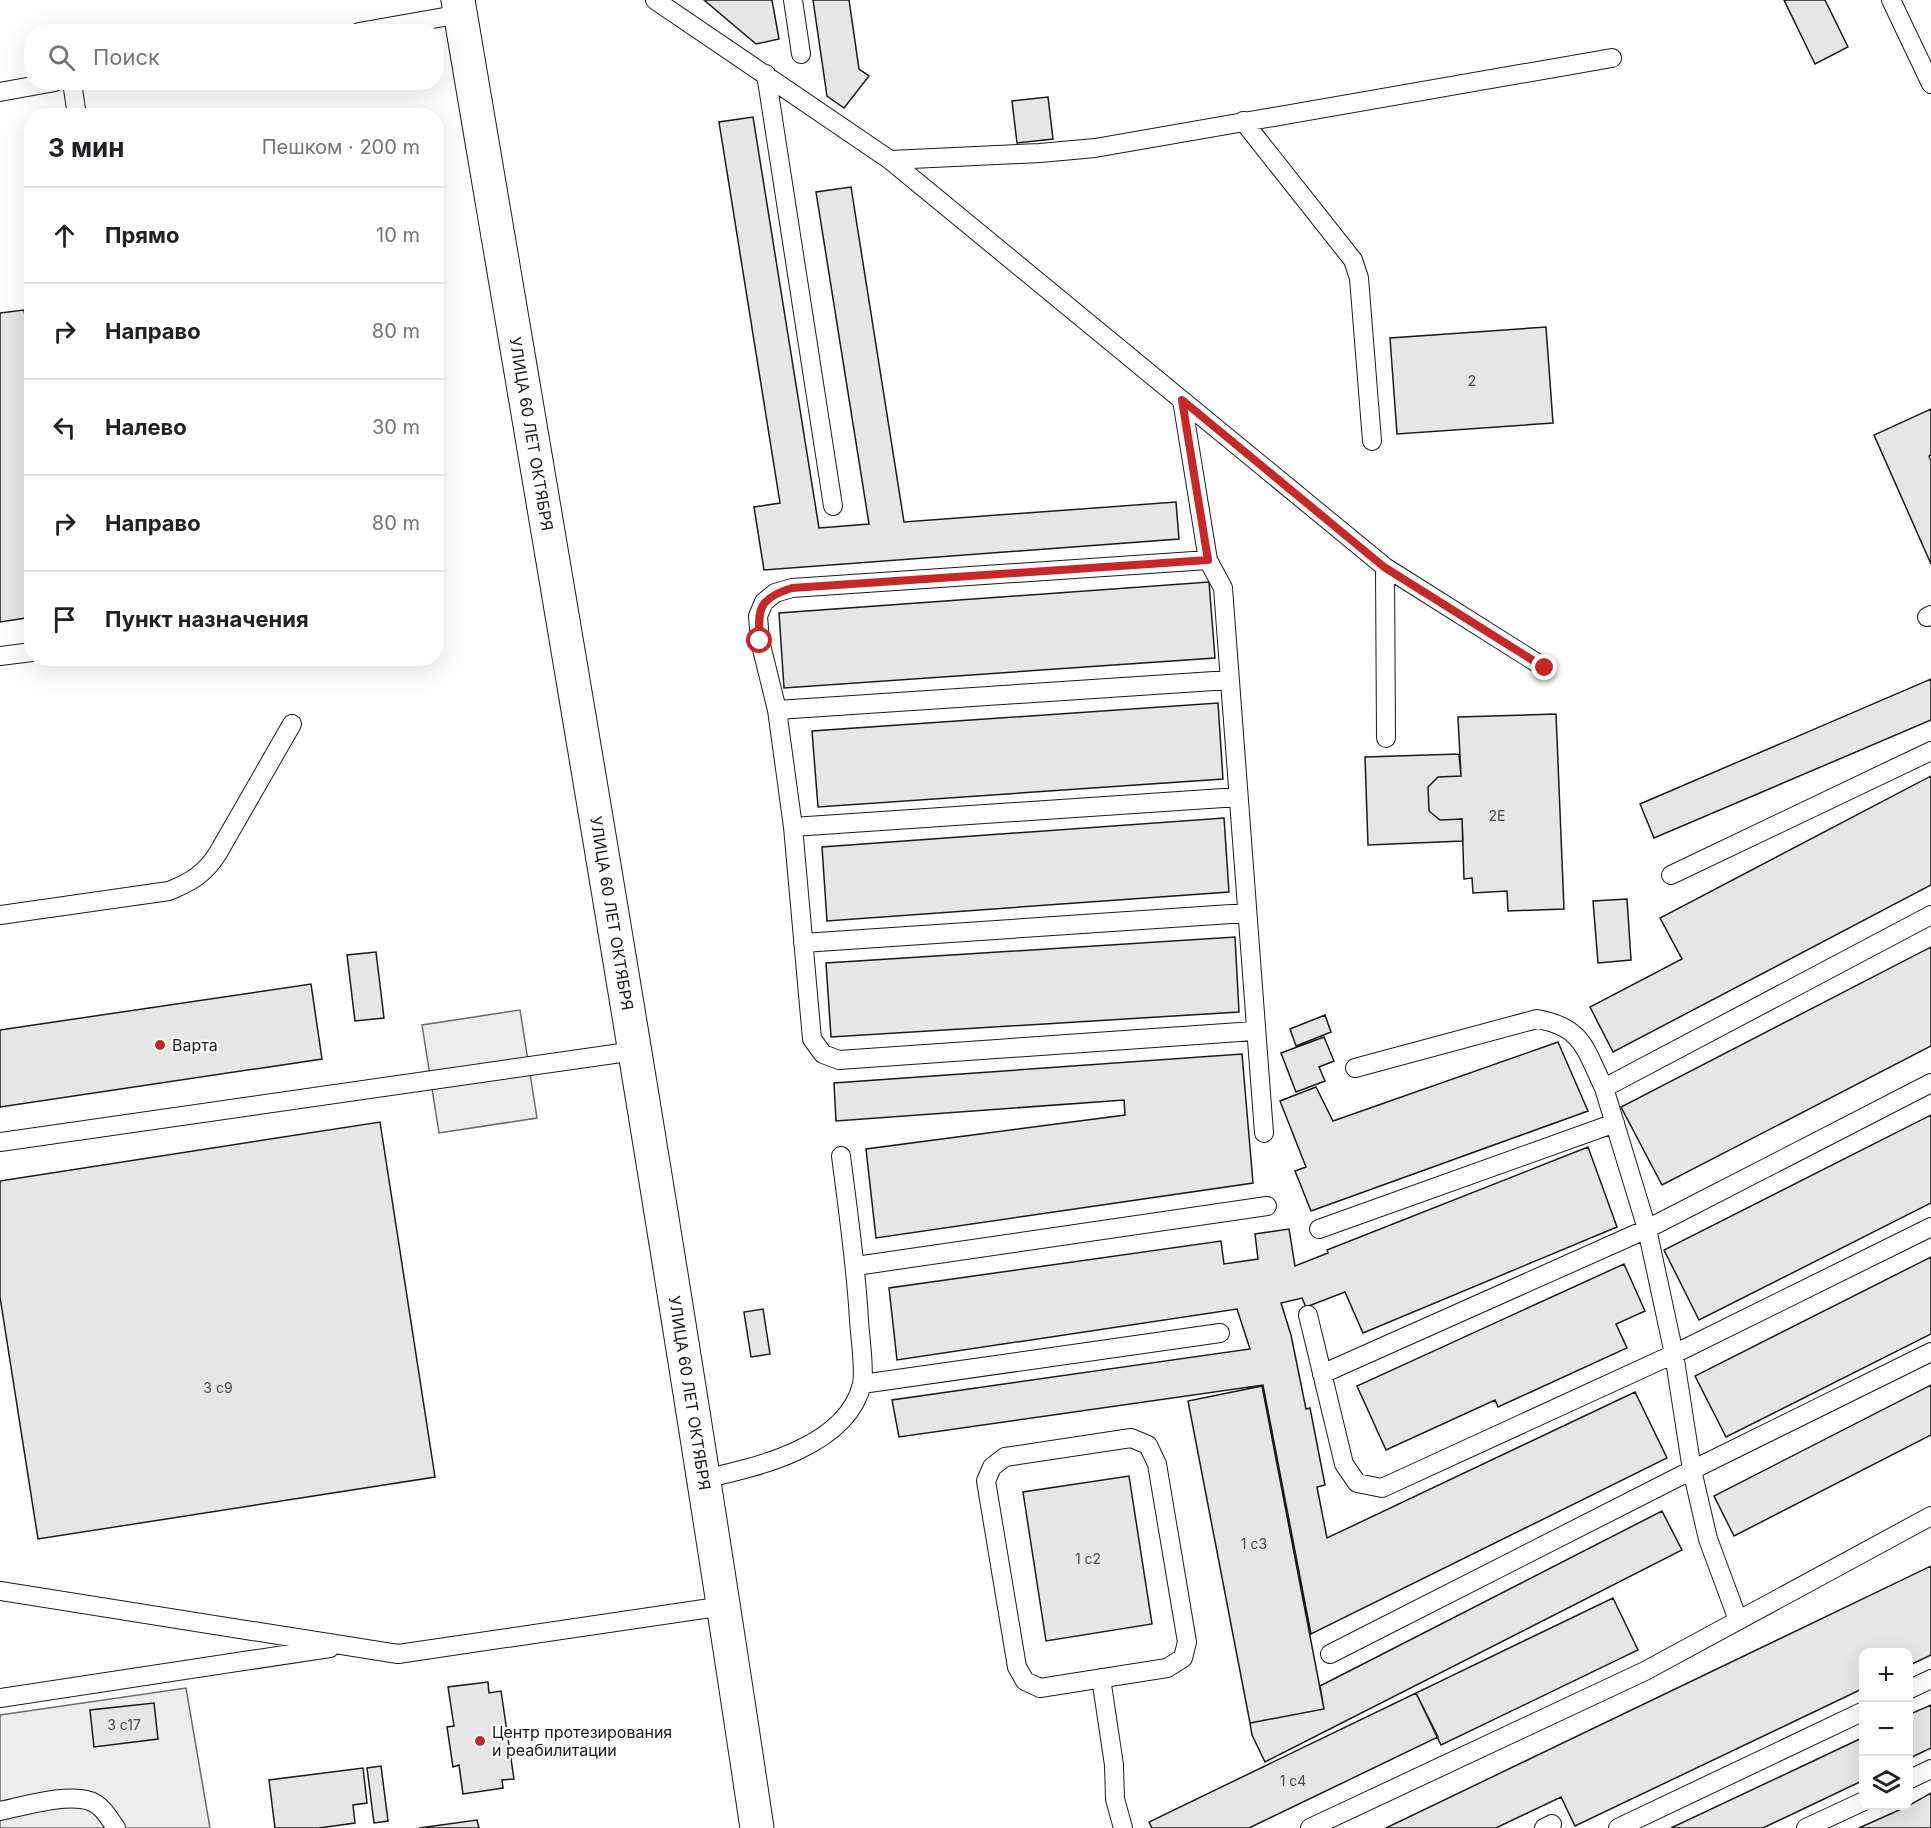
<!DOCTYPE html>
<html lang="ru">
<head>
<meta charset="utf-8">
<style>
	body { margin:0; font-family:Inter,sans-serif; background:#f6f6f6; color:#202124 }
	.controls { position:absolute; right:18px; bottom:18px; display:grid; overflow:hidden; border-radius:12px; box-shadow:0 6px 24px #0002 }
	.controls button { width:54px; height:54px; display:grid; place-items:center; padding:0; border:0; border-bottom:2px solid #e0e0e0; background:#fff; color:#202124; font:30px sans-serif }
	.stop { position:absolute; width:18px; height:18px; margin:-14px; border:4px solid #c62828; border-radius:50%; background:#fff }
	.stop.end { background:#c62828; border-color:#fff; box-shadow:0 2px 6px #0008 }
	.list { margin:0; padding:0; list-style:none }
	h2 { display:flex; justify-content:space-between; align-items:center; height:78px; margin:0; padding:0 24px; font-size:26px }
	h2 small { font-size:20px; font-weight:400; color:#757577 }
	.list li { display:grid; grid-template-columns:39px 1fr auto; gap:18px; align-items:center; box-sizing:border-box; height:96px; padding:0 24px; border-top:2px solid #e0e0e0 }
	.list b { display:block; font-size:22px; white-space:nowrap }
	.list em { font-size:20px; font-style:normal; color:#757577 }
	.icon { flex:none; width:33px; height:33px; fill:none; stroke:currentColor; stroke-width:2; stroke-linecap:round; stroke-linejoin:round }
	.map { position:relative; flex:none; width:1931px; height:1828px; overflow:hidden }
	.search { position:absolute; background:#fff; box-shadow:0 6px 24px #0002; left:24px; top:24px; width:420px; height:66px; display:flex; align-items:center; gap:15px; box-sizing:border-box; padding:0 21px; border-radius:24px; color:#757577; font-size:22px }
	.panel { position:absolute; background:#fff; box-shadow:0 6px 24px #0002; left:24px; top:108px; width:420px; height:558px; border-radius:24px }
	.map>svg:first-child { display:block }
</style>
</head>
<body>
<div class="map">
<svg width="1931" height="1828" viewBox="0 0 1931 1828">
	<rect width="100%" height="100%" fill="#fff"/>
	<path fill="#ededed" stroke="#6a6a6a" stroke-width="1.5" d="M520 1010 537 1118 439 1133 422 1025Z
		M186 1688 210 1828H0V1715Z"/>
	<path fill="#e6e6e6" stroke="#1a1a1a" stroke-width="1.5" d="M704 0H772L779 39 756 44Z
		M813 0H849L859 69 869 76 844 108 827 96Z
		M1784 0H1825L1848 47 1815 64Z
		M1048 97 1053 139 1017 143 1012 101Z
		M753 117 819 528 869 524 816 192 851 187 904 522 1176 502 1179 539 764 570 754 507 780 503 719 122Z
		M24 310 32 367V617L0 622V313Z
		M1546 327 1553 423 1397 434 1390 338Z
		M1931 409V455L1929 456 1931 461V564L1874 435Z
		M1209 582 1215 658 784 688 779 613Z
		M1931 679V720L1654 838 1640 804Z
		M1218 703 1223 779 818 807 812 731Z
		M1556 714 1564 909 1508 911 1507 891 1473 893 1472 878 1464 879 1462 819 1440 820 1429 811 1428 787 1438 777 1461 776 1458 717Z
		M1459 754 1461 776 1438 777 1428 787 1429 811 1440 820 1462 819 1463 841 1368 845 1365 757Z
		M1931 776V885L1613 1052 1590 1007 1682 959 1660 918Z
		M1224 818 1229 892 827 921 822 847Z
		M1627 899 1631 960 1598 963 1593 901Z
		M1235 937 1239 1012 831 1037 826 963Z
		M1931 947V1046L1662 1185 1621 1107Z
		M376 952 384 1018 355 1021 347 955Z
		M311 984 322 1059 0 1107V1030Z
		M1325 1015 1331 1032 1296 1046 1290 1029Z
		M1324 1037 1334 1061 1319 1067 1325 1081 1296 1092 1281 1053Z
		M1558 1042 1588 1111 1311 1211 1295 1171 1306 1167 1280 1101 1316 1087 1333 1121Z
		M1242 1054 1253 1183 876 1238 866 1149 1125 1115 1124 1100 836 1121 834 1083Z
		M1931 1115V1203L1699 1320 1664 1250Z
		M380 1122 435 1477 38 1539 0 1297V1181Z
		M1588 1147 1617 1227 1363 1333 1345 1292 1306 1307 1302 1298 1281 1303 1291 1335 1306 1409 1310 1408 1325 1485 1317 1487 1327 1538 1635 1392 1667 1458 1311 1634 1263 1385 899 1437 892 1400 1250 1349 1237 1309 897 1360 889 1288 1221 1241 1224 1264 1258 1259 1255 1234 1289 1229 1295 1266 1328 1253 1327 1250Z
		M1931 1257V1334L1726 1437 1695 1376Z
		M1624 1264 1645 1311 1616 1324 1627 1348 1498 1407 1495 1400 1386 1450 1357 1386Z
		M763 1309 770 1354 751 1357 744 1312Z
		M1931 1385V1435L1734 1536 1714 1496Z
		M1262 1386 1324 1709 1250 1723 1188 1401Z
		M1129 1476 1152 1624 1046 1641 1023 1492Z
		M1662 1511 1682 1550 1265 1762 1252 1735 1250 1723 1324 1709 1320 1686Z
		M1931 1566V1655L1908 1666V1652H1864V1688L1575 1826 1561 1797 1496 1828H1386Z
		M1613 1598 1638 1650 1441 1745 1416 1693Z
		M488 1682 489 1693 501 1691 514 1779 502 1780 503 1788 463 1794 459 1765 453 1767 447 1727 454 1726 448 1687Z
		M1416 1693 1438 1737 1249 1828H1152L1149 1822Z
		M154 1703 158 1739 94 1747 90 1710Z
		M1931 1705V1748L1908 1759V1715Z
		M1864 1737V1780L1763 1828H1671Z
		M381 1766 388 1821 374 1823 367 1768Z
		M363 1768 367 1803 353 1805 355 1823 319 1828H275L269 1780Z
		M1931 1793V1828H1859L1908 1806Z
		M477 1820 479 1828H419Z"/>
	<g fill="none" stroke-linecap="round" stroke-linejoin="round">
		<g stroke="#1a1a1a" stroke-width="20">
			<path id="lane" d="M655 0 890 160 1385 567 1545 668
				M793 0 801 54
				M1891 0 1931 84
				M359 32 461 14
				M766 74 833 506
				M72 82 77 116
				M0 92 55 82
				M1243 121 1353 260 1359 278 1372 441
				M890 160 1040 153 1095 148 1612 58
				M1182 400 1208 560 1223 588 1264 1133
				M1208 560 792 588 775 593 764 602 758 616 760 641 777 710 793 827 812 1039 823 1054 839 1060 1254 1031
				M1385 567 1386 738
				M1927 617 1931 615
				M0 656 32 652
				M777 710 1229 680
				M793 827 1238 797
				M1671 875 1931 751
				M0 915 169 891C191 882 205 874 218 853L292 724
				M803 943 1246 913
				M1355 1068 1537 1019C1583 1027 1585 1049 1604 1088
				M0 1142 635 1051
				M1319 1229 1615 1123
				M856 1266 1267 1206
				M1308 1315 1344 1464 1357 1483 1382 1488 1674 1354 1931 1227
				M1322 1374 1647 1229 1931 1083
				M862 1384 1220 1333
				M1131 1438 1148 1445 1157 1464 1187 1642 1183 1658 1167 1668 1040 1688 1025 1681 1017 1667 986 1481 992 1467 1005 1457Z
				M704 1479C757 1467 847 1447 862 1384 865 1368 860 1338 859 1320 856 1265 848 1211 841 1156
				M0 1591 398 1654 724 1606
				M1738 1620 1708 1539 1692 1470 1674 1354 1647 1229 1604 1088 1931 915
				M1330 1654 1692 1470 1931 1352
				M1101 1678 1114 1765 1115 1799 1123 1828
				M1908 1690 1931 1679
				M0 1698 330 1648
				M1908 1780 1931 1769
				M0 1811C24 1806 67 1793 90 1801 102 1805 109 1818 116 1828
				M1310 1828 1645 1671 1931 1516
				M1544 1828 1552 1824
				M1618 1828 1864 1711
				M1806 1828 1864 1801"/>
		</g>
		<g stroke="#1a1a1a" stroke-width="35">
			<g id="secondary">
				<path id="s1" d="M458 0C561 609 666 1217 757 1828"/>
			</g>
		</g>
		<use href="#lane" stroke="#fff" stroke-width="18"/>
		<use href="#secondary" stroke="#fff" stroke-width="33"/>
	</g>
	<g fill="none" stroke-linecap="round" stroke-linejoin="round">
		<path stroke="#c62828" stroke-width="8" d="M760 641C757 609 759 598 792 588L1208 560 1182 400 1384 567 1545 668"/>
	</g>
	<g fill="#c62828" stroke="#fff" stroke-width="2">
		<circle cx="160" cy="1045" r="6"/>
		<circle cx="480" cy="1741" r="6"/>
	</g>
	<g text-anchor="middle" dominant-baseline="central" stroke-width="4.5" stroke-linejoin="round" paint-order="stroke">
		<g font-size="14" fill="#4d4d4d">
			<text x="1472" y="380">2</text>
			<text x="1497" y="815">2Е</text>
			<text x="218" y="1387">3 с9</text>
			<text x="1254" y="1543">1 с3</text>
			<text x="1088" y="1558">1 с2</text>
			<text x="124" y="1724">3 с17</text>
			<text x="1293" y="1780">1 с4</text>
		</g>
		<g font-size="16" fill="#1a1a1a" stroke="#fff">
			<text stroke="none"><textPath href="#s1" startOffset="440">УЛИЦА 60 ЛЕТ ОКТЯБРЯ</textPath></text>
			<text stroke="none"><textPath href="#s1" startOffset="926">УЛИЦА 60 ЛЕТ ОКТЯБРЯ</textPath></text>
			<text stroke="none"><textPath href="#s1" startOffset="1412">УЛИЦА 60 ЛЕТ ОКТЯБРЯ</textPath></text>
		</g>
		<g font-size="16" fill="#1a1a1a" stroke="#fff" text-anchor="start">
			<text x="172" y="1045">Варта</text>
			<text x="492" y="1732">Центр протезирования<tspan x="492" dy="18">и реабилитации</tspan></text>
		</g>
	</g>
</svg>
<div class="controls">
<button>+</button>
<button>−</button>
<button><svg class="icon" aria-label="layers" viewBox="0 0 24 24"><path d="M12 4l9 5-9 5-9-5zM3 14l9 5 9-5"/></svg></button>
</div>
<div class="stop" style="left:760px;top:641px"></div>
<div class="stop end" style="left:1545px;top:668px"></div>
<div class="search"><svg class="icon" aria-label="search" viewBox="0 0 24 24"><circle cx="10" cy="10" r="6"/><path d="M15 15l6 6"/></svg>Поиск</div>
<section class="panel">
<h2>3 мин<small>Пешком · 200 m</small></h2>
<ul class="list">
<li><svg class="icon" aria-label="ahead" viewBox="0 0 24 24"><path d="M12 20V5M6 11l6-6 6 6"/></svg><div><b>Прямо</b></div><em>10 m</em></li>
<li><svg class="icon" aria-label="right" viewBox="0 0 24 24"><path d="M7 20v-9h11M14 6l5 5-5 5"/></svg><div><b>Направо</b></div><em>80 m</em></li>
<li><svg class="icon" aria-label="left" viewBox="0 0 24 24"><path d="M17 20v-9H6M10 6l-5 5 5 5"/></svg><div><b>Налево</b></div><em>30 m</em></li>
<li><svg class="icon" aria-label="right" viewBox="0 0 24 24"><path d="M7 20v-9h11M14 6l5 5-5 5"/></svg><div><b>Направо</b></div><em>80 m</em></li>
<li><svg class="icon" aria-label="arrive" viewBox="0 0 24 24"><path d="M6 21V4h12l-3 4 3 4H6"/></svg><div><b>Пункт назначения</b></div></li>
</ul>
</section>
</div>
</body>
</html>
